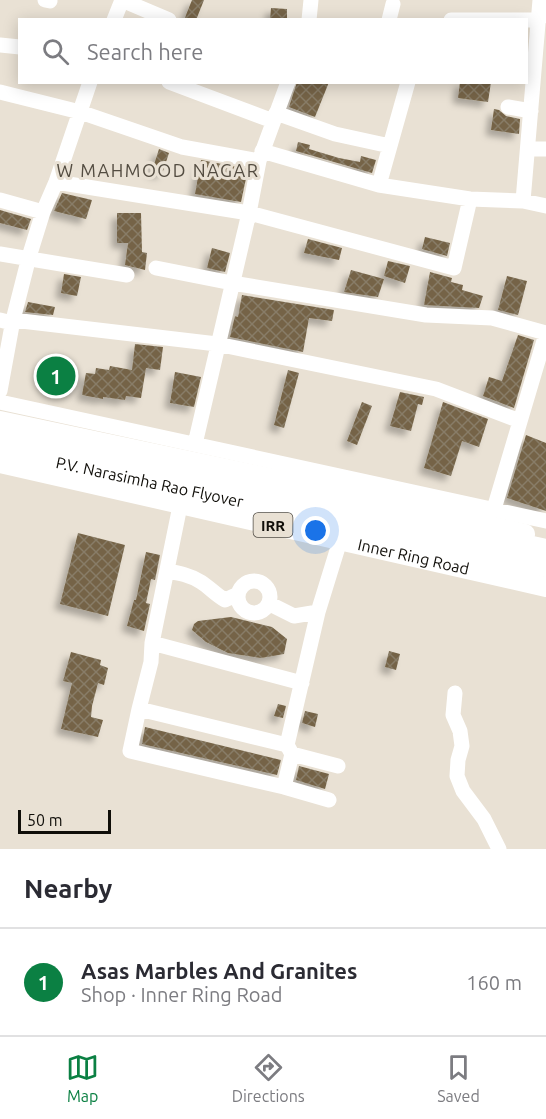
<!DOCTYPE html>
<html lang="en">
<head>
<meta charset="utf-8">
<style>
	body { margin:0; font-family:Ubuntu,sans-serif; background:#f7f7f7; color:#2b2b33 }
	.scale { position:absolute; left:18px; bottom:15px; width:93px; box-sizing:border-box; padding-left:6px; border:3px solid #100e09; border-top:0; font-size:16px; line-height:21px; white-space:nowrap; color:#100e09; -webkit-text-stroke:4px #e9e1d4; paint-order:stroke }
	.you { position:absolute; left:316px; top:531px; width:21px; height:21px; margin:-15px; border:4px solid #fff; border-radius:50%; background:#1a73e8; box-shadow:0 0 0 9px #1a73e833 }
	.badge { display:grid; place-items:center; width:39px; height:39px; border-radius:50%; background:#0b8043; color:#fff; font-size:20px; font-weight:700 }
	.pin { position:absolute; translate:-50% -50%; border:3px solid #fff; box-shadow:0 2px 6px #0006 }
	.list { margin:0; padding:0; list-style:none }
	h2 { display:flex; justify-content:space-between; align-items:center; height:78px; margin:0; padding:0 24px; font-size:26px }
	h2 small { font-size:20px; font-weight:400; color:#7c7c81 }
	.list li { display:grid; grid-template-columns:39px 1fr auto; gap:18px; align-items:center; box-sizing:border-box; height:108px; padding:0 24px; border-top:2px solid #e1e1e2 }
	.list b { display:block; font-size:22px; white-space:nowrap }
	.list p { margin:0; font-size:20px; white-space:nowrap; color:#7c7c81 }
	.list em { font-size:20px; font-style:normal; color:#7c7c81 }
	.icon { flex:none; width:33px; height:33px; fill:none; stroke:currentColor; stroke-width:2; stroke-linecap:round; stroke-linejoin:round }
	.map { position:relative; flex:none; width:546px; height:849px; overflow:hidden }
	.search { position:absolute; background:#fff; box-shadow:0 3px 15px #0003; left:18px; right:18px; top:18px; height:66px; display:flex; align-items:center; gap:15px; box-sizing:border-box; padding:0 21px; border-radius:0px; color:#7c7c81; font-size:22px }
	.sheet { height:186px; background:#fff }
	nav { display:flex; justify-content:space-around; align-items:center; box-sizing:border-box; height:84px; border-top:2px solid #e1e1e2; background:#fff; font-size:16px; color:#7c7c81 }
	nav a { display:grid; justify-items:center; gap:3px }
	nav .on { color:#0b8043 }
	.map>svg:first-child { display:block }
</style>
</head>
<body>
<div class="map">
<svg width="546" height="849" viewBox="0 0 546 849">
	<defs>
		<pattern id="building-cross-hatch" width="8" height="8" patternUnits="userSpaceOnUse" patternTransform="scale(1.5)"><rect width="8" height="8" fill="#746346"/><path d="M0 0l8 8M0 8l8-8" fill="none" stroke="#887c67"/></pattern>
		<filter id="shadow"><feDropShadow dx="-5.5" dy="5.5" stdDeviation="3" flood-color="#0004"/></filter>
	</defs>
	<rect width="100%" height="100%" fill="#e9e1d4"/>
	<path fill="url(#building-cross-hatch)" filter="url(#shadow)" d="M192 0H204L196 20H184Z
		M271 8 287 9V20H270Z
		M297 82H329L315 117 289 107Z
		M460 82H491L488 102 458 98Z
		M494 109 499 110 506 116 520 119 519 134 491 130Z
		M298 142 310 145 309 149 339 158 360 162 361 156 376 160 372 173 296 151Z
		M159 149 169 153 162 174 152 171Z
		M201 160 248 169 241 202 195 194Z
		M62 193 92 200 86 219 54 211Z
		M0 210 31 219 27 230 0 223Z
		M117 213H141L142 252 147 253 145 270 125 265 128 243H117Z
		M425 237 450 243 447 256 422 249Z
		M308 239 342 248 339 260 304 253Z
		M212 248 230 253 225 272 207 268Z
		M388 261 410 266 405 283 384 276Z
		M351 270 384 279 378 297 344 292Z
		M430 272 452 278 451 282 463 285 462 290 483 296 479 308 424 305Z
		M64 274 81 277 77 296 61 293Z
		M507 276 527 281 518 315 498 310Z
		M242 295 334 310 332 321 309 318 303 352 230 337 235 316 238 317Z
		M28 302 55 307 53 315 25 312Z
		M518 335 534 340 514 408 483 396 489 377 502 381Z
		M135 344 163 347 160 370 146 368 141 398 126 396 125 400 103 397V399L82 395 86 373 95 374 96 368 109 370 110 366 132 370Z
		M288 370 299 373 284 428 274 425Z
		M175 372 201 377 194 407 170 403Z
		M400 392 424 397 422 405 418 404 411 431 390 426Z
		M362 402 372 406 357 445 347 441Z
		M443 402 488 419 479 447 462 441 451 476 424 468Z
		M526 435 546 443V511L507 498Z
		M78 533 125 545 108 616 60 604Z
		M146 552 160 555 155 580 151 579 146 603 150 604 144 631 127 626 134 600H136Z
		M231 617 272 627 287 639 284 654 261 658 228 653 206 642 192 630 194 624 198 621Z
		M389 651 400 654 396 670 385 667Z
		M71 652 101 660 100 665 108 668 104 685 98 683 92 706 91 717 103 720 98 737 61 729 72 683 63 681Z
		M278 704 286 706 283 718 274 716Z
		M305 711 318 714 315 727 302 723Z
		M145 727 281 760 277 775 142 744Z
		M299 766 329 774 325 789 296 780Z"/>
	<g fill="none" stroke-linecap="round" stroke-linejoin="round">
		<path stroke="#fff" stroke-width="15" d="M45 0 50 1
			M114 20 122 0 169 20
			M309 20 311 0
			M389 20 393 4
			M451 20H539
			M0 45 20 47
			M169 82 273 121
			M0 92 80 112 182 147 259 161
			M508 107 531 111
			M276 113 335 134 390 146
			M528 149H546
			M262 151 379 185 470 199 523 201 546 206
			M56 182 249 213 454 268 470 199
			M379 185 408 82
			M0 200 43 212
			M523 201 540 0
			M0 254 127 275
			M156 268 232 283 426 315 492 318 546 333
			M0 320 8 322 13 320 217 344 436 389 520 421
			M0 391 13 320 29 257 43 212 56 182 90 82
			M0 402 546 521
			M195 444 249 213 259 161 288 82
			M180 506 152 643 151 662 139 709 287 745 318 612 343 531
			M494 509 546 334
			M167 571C179 573 190 575 201 582 209 587 216 595 225 600L238 594
			M238 597a16 16 0 1 1 32 0a16 16 0 1 1-32 0Z
			M270 604 294 616 318 612
			M152 643 302 683
			M455 693 453 715 460 731 462 746 458 760 457 776 463 791 484 819 499 849
			M139 709 130 751 284 787 292 754 287 745
			M292 754 338 766
			M284 787 329 800"/>
		<g stroke="#fff" stroke-width="20">
			<path d="M0 421 411 508 525 534"/>
			<path id="s1" d="M0 463C182 506 364 544 546 587"/>
		</g>
		<g stroke="#fff" stroke-width="22">
			<path d="M0 433 546 550"/>
			<path id="s2" d="M0 450 546 566"/>
		</g>
	</g>
	<g text-anchor="middle" dominant-baseline="central" stroke-width="6" stroke-linejoin="round" paint-order="stroke">
		<rect fill="#e9e1d4" stroke="#514d46" stroke-width="1.5" x="253.5" y="513" width="39" height="24" rx="4.5"/>
		<g font-size="15" font-weight="bold" fill="#100e09">
			<text x="273" y="525">IRR</text>
		</g>
		<g font-size="16" fill="#100e09" stroke="#e9e1d4">
			<text stroke="none"><textPath href="#s2" startOffset="153">P.V. Narasimha Rao Flyover</textPath></text>
			<text stroke="none"><textPath href="#s1" startOffset="424">Inner Ring Road</textPath></text>
		</g>
		<g font-size="18" letter-spacing="1.5" fill="#534c41" stroke="#e9e1d4">
			<text x="158" y="170">W MAHMOOD NAGAR</text>
		</g>
	</g>
</svg>
<div class="scale">50 m</div>
<div class="you"></div>
<div class="pin badge" style="left:56px;top:376px">1</div>
<div class="search"><svg class="icon" aria-label="search" viewBox="0 0 24 24"><circle cx="10" cy="10" r="6"/><path d="M15 15l6 6"/></svg>Search here</div>
</div>
<section class="sheet">
<h2>Nearby<small></small></h2>
<ul class="list">
<li><span class="badge">1</span><div><b>Asas Marbles And Granites</b><p>Shop · Inner Ring Road</p></div><em>160 m</em></li>
</ul>
</section>
<nav>
<a class="on"><svg class="icon" aria-label="map" viewBox="0 0 24 24"><path d="M3 6l6-2 6 2 6-2v14l-6 2-6-2-6 2zM9 4v14M15 6v14"/></svg>Map</a>
<a><svg class="icon" aria-label="directions" viewBox="0 0 24 24"><path d="M12 3l9 9-9 9-9-9zM9 14v-3h6M13 9l2 2-2 2"/></svg>Directions</a>
<a><svg class="icon" aria-label="saved" viewBox="0 0 24 24"><path d="M7 4h10v16l-5-4-5 4z"/></svg>Saved</a>
</nav>
</body>
</html>
